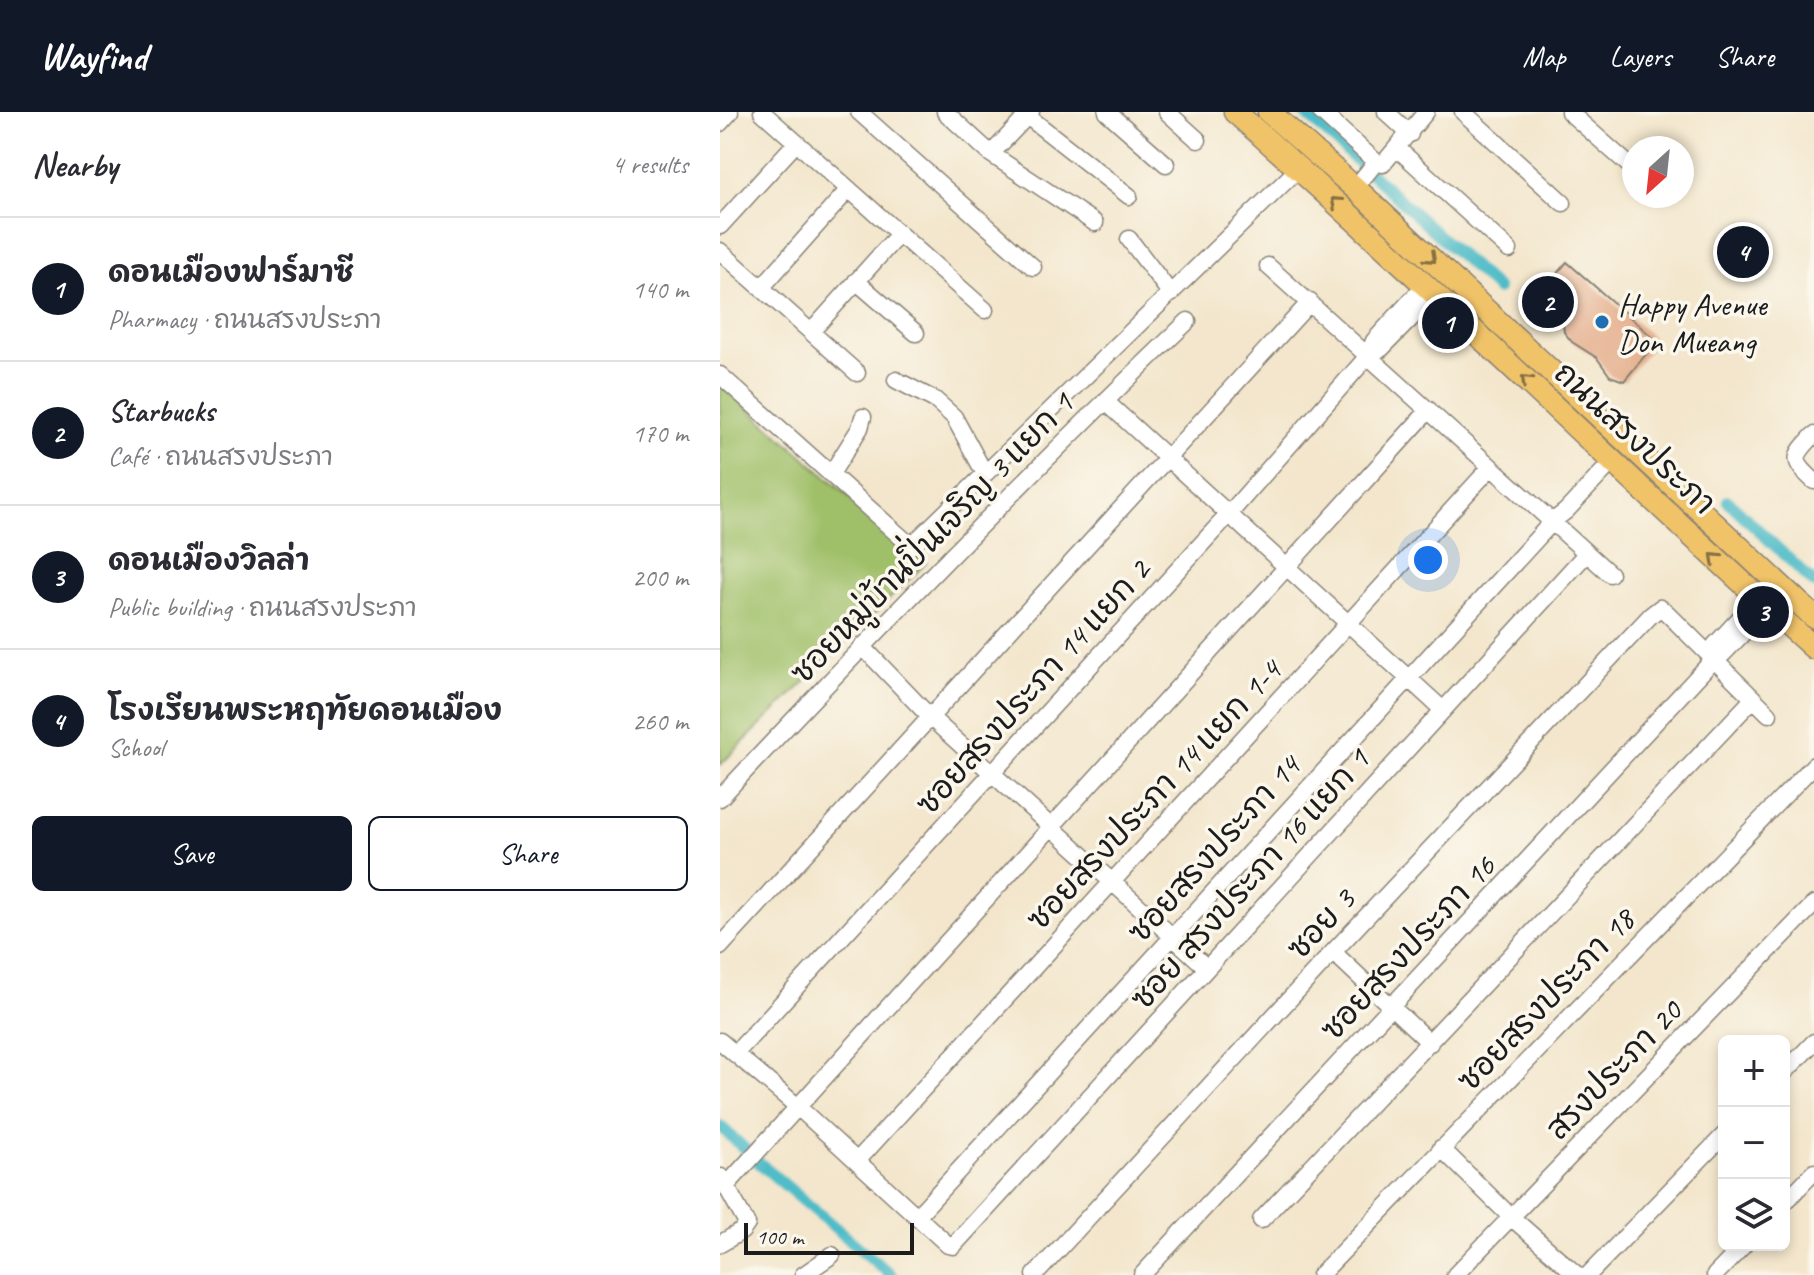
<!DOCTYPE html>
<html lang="en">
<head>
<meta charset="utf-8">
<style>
	body { margin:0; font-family:Caveat,"Playpen Sans Thai",sans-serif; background:#f7f7f7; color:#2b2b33 }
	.controls { position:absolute; right:24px; bottom:24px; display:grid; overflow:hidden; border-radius:12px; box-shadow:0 4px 12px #0003 }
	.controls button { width:72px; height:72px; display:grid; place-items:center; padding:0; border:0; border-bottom:2px solid #e1e1e2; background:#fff; color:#2b2b33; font:40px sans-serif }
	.compass { position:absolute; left:902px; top:24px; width:72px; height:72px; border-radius:50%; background:#fff; box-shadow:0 4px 12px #0003; rotate:207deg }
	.scale { position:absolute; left:24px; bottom:20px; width:170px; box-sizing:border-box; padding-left:8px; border:4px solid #1c1c1c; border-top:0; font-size:22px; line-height:28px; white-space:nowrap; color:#1c1c1c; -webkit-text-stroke:6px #fbf7ec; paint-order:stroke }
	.you { position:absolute; left:708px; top:448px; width:28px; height:28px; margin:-20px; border:6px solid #fff; border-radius:50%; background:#1a73e8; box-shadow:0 0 0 12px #1a73e833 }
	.badge { display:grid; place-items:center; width:52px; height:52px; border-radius:50%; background:#111827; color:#fff; font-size:26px; font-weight:700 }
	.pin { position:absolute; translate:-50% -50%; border:4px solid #fff; box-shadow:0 2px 8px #0006 }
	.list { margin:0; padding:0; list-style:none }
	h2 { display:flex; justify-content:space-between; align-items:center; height:104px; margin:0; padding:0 32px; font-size:34px }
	h2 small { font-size:26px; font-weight:400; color:#7c7c81 }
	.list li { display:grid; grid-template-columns:52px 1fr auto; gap:24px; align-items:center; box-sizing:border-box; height:144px; padding:0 32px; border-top:2px solid #e1e1e2 }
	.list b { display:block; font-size:30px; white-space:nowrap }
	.list p { margin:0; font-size:26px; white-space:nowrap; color:#7c7c81 }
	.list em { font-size:26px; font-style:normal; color:#7c7c81 }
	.actions { display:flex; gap:16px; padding:24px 32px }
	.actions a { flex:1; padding:18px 0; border:2px solid #111827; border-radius:12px; text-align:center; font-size:28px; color:#111827 }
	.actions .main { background:#111827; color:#fff }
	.icon { flex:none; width:44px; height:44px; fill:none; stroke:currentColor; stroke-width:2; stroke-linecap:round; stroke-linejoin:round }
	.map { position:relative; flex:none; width:1094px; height:1163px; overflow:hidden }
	header { display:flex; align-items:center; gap:48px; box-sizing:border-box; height:112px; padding:0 40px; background:#111827; color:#fff }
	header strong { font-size:38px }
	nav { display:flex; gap:44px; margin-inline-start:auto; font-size:28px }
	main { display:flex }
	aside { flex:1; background:#fff }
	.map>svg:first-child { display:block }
</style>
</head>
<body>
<header>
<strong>Wayfind</strong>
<nav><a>Map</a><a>Layers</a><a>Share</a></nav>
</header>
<main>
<aside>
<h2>Nearby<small>4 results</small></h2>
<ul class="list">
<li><span class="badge">1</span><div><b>ดอนเมืองฟาร์มาซี</b><p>Pharmacy · ถนนสรงประภา</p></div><em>140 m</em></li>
<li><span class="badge">2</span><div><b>Starbucks</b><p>Café · ถนนสรงประภา</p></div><em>170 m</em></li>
<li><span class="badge">3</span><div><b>ดอนเมืองวิลล่า</b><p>Public building · ถนนสรงประภา</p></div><em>200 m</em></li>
<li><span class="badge">4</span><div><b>โรงเรียนพระหฤทัยดอนเมือง</b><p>School</p></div><em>260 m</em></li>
</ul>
<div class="actions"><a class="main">Save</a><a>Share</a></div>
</aside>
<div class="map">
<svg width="1094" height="1163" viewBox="0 0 1094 1163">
	<rect width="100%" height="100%" fill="#fbf7ec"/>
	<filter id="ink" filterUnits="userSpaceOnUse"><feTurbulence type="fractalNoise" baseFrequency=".0125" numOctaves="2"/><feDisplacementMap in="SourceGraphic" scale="16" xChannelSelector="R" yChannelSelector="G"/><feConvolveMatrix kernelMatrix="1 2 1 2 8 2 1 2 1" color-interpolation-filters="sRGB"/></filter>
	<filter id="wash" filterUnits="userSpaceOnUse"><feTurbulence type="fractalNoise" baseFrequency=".006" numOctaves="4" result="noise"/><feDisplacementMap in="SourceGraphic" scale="32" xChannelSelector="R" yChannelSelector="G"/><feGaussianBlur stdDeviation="1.8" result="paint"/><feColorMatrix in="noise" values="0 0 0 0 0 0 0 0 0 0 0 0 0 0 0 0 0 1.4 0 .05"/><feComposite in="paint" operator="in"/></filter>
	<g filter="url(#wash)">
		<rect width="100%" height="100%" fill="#f3e6cc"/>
		<path fill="#9fbf68" stroke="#5e6e42" stroke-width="2" d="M0 272 206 451 0 653Z"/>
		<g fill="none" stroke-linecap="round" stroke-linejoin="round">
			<path stroke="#4fbcc8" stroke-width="12" d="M584 0 777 177
				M1008 389 1094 471
				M0 1014 45 1056 171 1163"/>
		</g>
		<g id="blocks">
			<path fill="#e6b393" d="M847 150 937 229 904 269 890 264 877 246 852 230 844 220 843 212H833V207L827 206 819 195 817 184Z"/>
		</g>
	</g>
	<g filter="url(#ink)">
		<use href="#blocks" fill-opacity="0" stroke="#888174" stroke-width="2"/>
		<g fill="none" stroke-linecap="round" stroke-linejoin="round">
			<g stroke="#888174" stroke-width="19">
				<path id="minor" d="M42 0 265 198
					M139 0 313 155
					M225 0 271 42 375 111
					M302 0 409 84
					M387 0 446 52
					M447 0 478 28
					M601 0 656 50
					M666 0 690 22
					M743 0 843 91
					M849 0 910 54
					M0 11 10 0
					M678 37 789 138
					M271 42 311 0
					M635 76 656 50 663 52 706 0
					M0 114 76 31
					M409 127 451 182
					M0 139 137 261
					M548 154 890 462
					M136 169 196 221
					M42 175 129 77
					M91 220 179 122
					M661 237 716 181
					M0 263 191 434 579 56
					M176 268 215 288 234 305 265 362
					M385 289 723 598
					M1094 323C1073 345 1071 348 1094 369
					M111 362 140 316 143 305
					M142 534 209 604 487 856
					M994 547 995 533 1044 480
					M0 686C152 523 307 363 468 209
					M0 835 590 190
					M613 840 710 931
					M0 929 78 995 228 1133 233 1134 866 442
					M15 942 509 402 648 244 654 229 706 172
					M1064 961 1094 930
					M721 1036 791 1105 857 1163
					M137 1049 771 355
					M7 1073 709 298
					M1064 1091 1094 1060
					M197 1104 833 409 846 399 892 350
					M541 1108 1033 587
					M0 1132 22 1119 27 1112 1 1065
					M83 1163 112 1143
					M315 1163 613 840 931 503 940 496 946 500 1049 602
					M422 1163 994 547 1003 542 1055 488
					M600 1163 1094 653
					M735 1163 1094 792
					M868 1163 1004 1023
					M995 1163 1024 1133"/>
			</g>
			<g stroke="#888174" stroke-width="25">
				<path id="major" d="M515 0C712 174 899 360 1094 536
					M549 0 635 76 1094 505"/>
			</g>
			<use href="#minor" stroke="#fff" stroke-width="16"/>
			<use href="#major" stroke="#f1c369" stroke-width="22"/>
		</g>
		<defs><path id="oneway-chevron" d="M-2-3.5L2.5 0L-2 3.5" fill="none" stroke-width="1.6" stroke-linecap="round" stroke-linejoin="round" transform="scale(2)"/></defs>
		<g stroke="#867042">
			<use href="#oneway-chevron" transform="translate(616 90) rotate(-138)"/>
			<use href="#oneway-chevron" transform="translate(711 146) rotate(43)"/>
			<use href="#oneway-chevron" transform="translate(806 268) rotate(-136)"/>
			<use href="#oneway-chevron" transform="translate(995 446) rotate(-137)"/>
		</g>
	</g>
	<circle fill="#1f6fb2" stroke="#fbf7ec" stroke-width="3" cx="882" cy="210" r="8"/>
	<g text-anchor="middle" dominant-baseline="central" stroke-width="7" stroke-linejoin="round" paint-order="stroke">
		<g font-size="32" fill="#1c1c1c" stroke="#fbf7ec" text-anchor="start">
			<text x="898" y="192">Happy Avenue<tspan x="898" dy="37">Don Mueang</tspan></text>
		</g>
		<g font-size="32" fill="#1c1c1c" stroke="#fbf7ec">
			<text transform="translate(915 326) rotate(43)">ถนนสรงประภา</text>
			<text transform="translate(212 426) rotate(-46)">ซอยหมู่บ้านปิ่นเจริญ 3 แยก 1</text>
			<text transform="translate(313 575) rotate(-48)">ซอยสรงประภา 14 แยก 2</text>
			<text transform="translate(434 683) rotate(-47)">ซอยสรงประภา 14 แยก 1-4</text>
			<text transform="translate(494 737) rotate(-48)">ซอยสรงประภา 14</text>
			<text transform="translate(530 767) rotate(-48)">ซอย สรงประภา 16 แยก 1</text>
			<text transform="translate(601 812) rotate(-47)">ซอย 3</text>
			<text transform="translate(688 836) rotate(-47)">ซอยสรงประภา 16</text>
			<text transform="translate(826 888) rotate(-46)">ซอยสรงประภา 18</text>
			<text transform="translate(894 958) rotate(-46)">สรงประภา 20</text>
		</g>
	</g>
</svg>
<div class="controls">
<button>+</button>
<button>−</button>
<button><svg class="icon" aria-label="layers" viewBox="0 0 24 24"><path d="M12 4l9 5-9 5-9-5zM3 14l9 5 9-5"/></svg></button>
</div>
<svg class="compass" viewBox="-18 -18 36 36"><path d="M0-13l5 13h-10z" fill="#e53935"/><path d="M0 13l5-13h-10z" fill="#7c7c81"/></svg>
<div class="scale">100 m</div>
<div class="you"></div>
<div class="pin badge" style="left:728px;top:211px">1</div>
<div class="pin badge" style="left:828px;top:190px">2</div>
<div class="pin badge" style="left:1043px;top:500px">3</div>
<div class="pin badge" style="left:1023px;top:140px">4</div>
</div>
</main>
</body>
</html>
